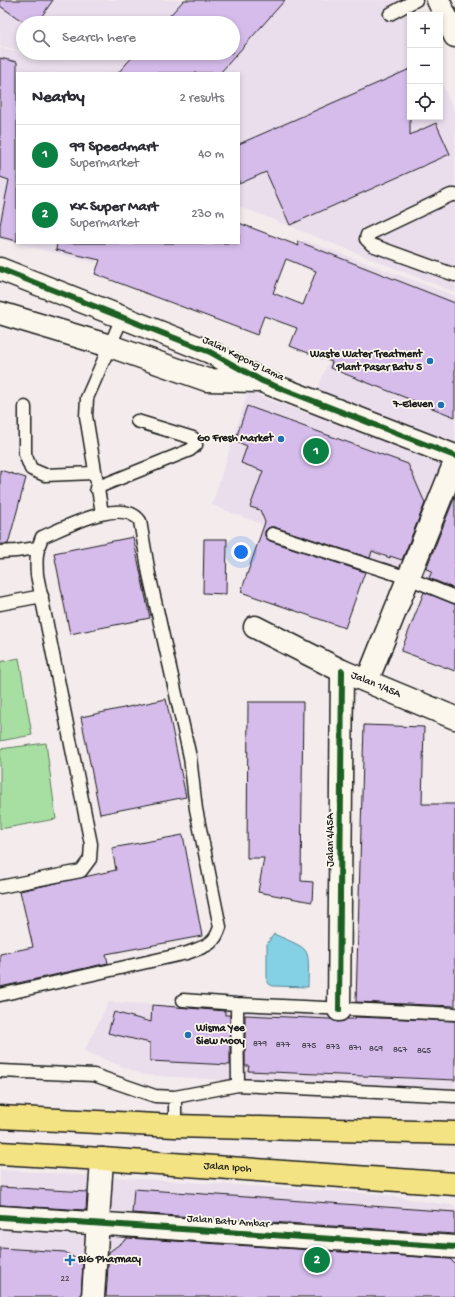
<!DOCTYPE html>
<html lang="en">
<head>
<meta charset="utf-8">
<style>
	body { margin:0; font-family:"Gochi Hand",sans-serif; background:#f2f2f3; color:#2b2b33 }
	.controls { position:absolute; right:12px; top:12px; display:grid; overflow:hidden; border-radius:0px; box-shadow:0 2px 6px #0003 }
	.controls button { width:36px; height:36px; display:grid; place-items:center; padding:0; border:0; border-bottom:1px solid #e1e1e2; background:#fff; color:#2b2b33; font:20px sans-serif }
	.you { position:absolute; left:241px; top:552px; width:14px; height:14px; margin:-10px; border:3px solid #fff; border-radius:50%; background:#1a73e8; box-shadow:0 0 0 6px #1a73e833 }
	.badge { display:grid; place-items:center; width:26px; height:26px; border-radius:50%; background:#0b8043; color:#fff; font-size:13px; font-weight:700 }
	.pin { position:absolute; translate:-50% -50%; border:2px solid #fff; box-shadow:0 1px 4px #0006 }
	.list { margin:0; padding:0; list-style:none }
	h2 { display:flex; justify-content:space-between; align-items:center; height:52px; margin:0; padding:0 16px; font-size:17px }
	h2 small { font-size:13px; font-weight:400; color:#7c7c81 }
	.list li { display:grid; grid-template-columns:26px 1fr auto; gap:12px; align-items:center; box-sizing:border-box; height:60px; padding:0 16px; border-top:1px solid #e1e1e2 }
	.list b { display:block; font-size:15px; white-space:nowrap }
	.list p { margin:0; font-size:13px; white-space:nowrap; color:#7c7c81 }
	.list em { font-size:13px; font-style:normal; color:#7c7c81 }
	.icon { flex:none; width:22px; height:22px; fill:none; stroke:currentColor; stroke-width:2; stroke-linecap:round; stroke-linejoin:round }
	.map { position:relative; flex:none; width:455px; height:1297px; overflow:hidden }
	.search { position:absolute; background:#fff; box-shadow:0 2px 6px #0003; left:16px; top:16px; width:224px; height:44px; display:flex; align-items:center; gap:10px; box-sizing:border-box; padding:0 14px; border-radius:22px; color:#7c7c81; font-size:15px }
	.panel { position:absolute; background:#fff; box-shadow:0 2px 6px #0003; left:16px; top:72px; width:224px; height:172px; border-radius:0px }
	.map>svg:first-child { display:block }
</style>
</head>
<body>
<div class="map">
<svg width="455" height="1297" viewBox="0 0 455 1297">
	<rect width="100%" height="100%" fill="#f3ebec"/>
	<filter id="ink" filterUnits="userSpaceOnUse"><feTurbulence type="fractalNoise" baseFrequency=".025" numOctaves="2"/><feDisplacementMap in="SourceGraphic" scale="8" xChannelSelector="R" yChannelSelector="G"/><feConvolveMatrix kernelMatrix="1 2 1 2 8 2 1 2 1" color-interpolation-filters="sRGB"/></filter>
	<g filter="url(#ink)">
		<path fill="#eaddec" d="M0 0H400L410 17V117H440V79L455 113V292L239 206V73H17V243H103L95 263 0 239V48L80 62 35 53H233V23H23V51L0 46Z
			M304 240 455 296V598L212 505 248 392 308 414 357 289 296 265Z
			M109 1002 455 1020V1094L144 1075 84 1051Z
			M0 1170 376 1194 455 1206V1297H0Z"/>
		<path fill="#a7dea2" stroke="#627d5f" d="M19 658 32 735 0 741V662Z
			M46 743 56 819 0 829V749Z"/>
		<path fill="#84d0e4" stroke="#5a8894" d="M274 934C312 951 309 945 308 987L273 986 267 983V944Z"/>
		<path fill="#d5bceb" stroke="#1c1c1c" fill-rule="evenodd" d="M0 0H53L37 23H25L0 6Z
			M184 0H285L220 73H118L136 53H233V23H163Z
			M0 58 17 62V241L0 237V225L9 180 0 177Z
			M410 69V135L436 123 450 154 290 225 266 172 239 184V144Z
			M239 223 299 246 297 241 455 303V417L330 368 332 362 290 346 297 328 264 316 257 335 95 274 100 260 56 250 57 243H239ZM286 259 316 271 303 305 273 293Z
			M247 406 408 464 425 503 402 560 390 556V558L372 551 370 558 274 527H270L265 531V536L270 541 365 572 345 628 241 592 265 522 260 510 250 507 263 471 241 463 247 446 235 441Z
			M0 470 26 478 8 544H0Z
			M455 496V589L429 578 432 571 426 569Z
			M133 537 150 618 70 634 54 553Z
			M204 539H227L226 594 203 593Z
			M424 592 455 604V671L401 651Z
			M166 699 186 797 100 814 81 717Z
			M248 702H303L301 881 313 882 312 902 258 892 264 858H247Z
			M364 725 424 727 422 804H455V1006L356 1002Z
			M183 835 202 936 106 954 108 963 0 987V954L33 947 20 891 116 870 112 848Z
			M152 1005 225 1011V1015H230V1065L150 1061V1043L108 1033 114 1012 151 1022Z
			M245 1015 330 1019 338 1022 347 1019H355V1017L455 1021V1080L248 1071 249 1066H245Z
			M0 1187 87 1192 86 1210 0 1205Z
			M134 1189 455 1212V1234L132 1213Z
			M128 1238 450 1259 455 1264V1297H106L109 1252Z
			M0 1248 65 1252 83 1263 81 1297H0Z"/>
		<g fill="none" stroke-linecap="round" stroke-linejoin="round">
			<g stroke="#1c1c1c" stroke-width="15">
				<path id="lane" d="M390 14 416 0
					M455 195H451L367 235 366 239 372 245 455 275
					M25 407V454L31 469 45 475 94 473
					M96 488 190 450 196 445 193 438 137 421
					M102 513 86 416 87 398 122 318
					M272 534 408 578 455 597
					M0 552 16 551 37 548
					M0 604 42 596
					M0 887 81 871 90 859 91 844 37 575C36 560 36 550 42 537 64 528 123 496 140 521L149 574 190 757 196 809 220 927C214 946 205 946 187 953L0 995
					M183 1000 237 1004
					M0 1071 94 1075 155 1096 175 1097 238 1085 455 1096
					M238 1085 237 1004 455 1014
					M175 1126V1097"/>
			</g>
			<g stroke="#1c1c1c" stroke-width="25">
				<g id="street">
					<path id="s1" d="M255 627 342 671 455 718"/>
					<path d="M367 681 455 462"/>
					<path d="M339 1010 342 671"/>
					<path d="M0 1217 455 1247"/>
					<path d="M93 1297 102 1159"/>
				</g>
			</g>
			<g stroke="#1c1c1c" stroke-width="25">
				<path id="secondary" d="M438 0 455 36
					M0 269 210 352 262 381 455 456
					M0 313 110 346 207 380 258 381"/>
			</g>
			<g stroke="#1c1c1c" stroke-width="25">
				<g id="primary">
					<path d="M0 1117 175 1126 455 1133"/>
					<path id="s2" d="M0 1153 102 1159 455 1184"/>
				</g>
			</g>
			<use href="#lane" stroke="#fbf7ec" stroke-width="12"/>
			<use href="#street" stroke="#fbf7ec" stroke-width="22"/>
			<use href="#secondary" stroke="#fbf7ec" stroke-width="22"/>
			<use href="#primary" stroke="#f4e382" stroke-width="22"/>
			<g stroke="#fbf7ec" stroke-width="8">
				<path id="cycleway" d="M0 269 210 352 262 381 455 456
					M339 1010 342 671
					M0 1217 455 1247"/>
			</g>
			<use href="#cycleway" stroke="#1b5e20" stroke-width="6"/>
		</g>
	</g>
	<g fill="#1f6fb2" stroke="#fbf7ec" stroke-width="1.5">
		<circle cx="430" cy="361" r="4"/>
		<circle cx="441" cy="405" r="4"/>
		<circle cx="281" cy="439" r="4"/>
		<circle cx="188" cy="1035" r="4"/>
		<path d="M68 1254h4v4h4v4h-4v4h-4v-4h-4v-4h4z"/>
	</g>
	<g text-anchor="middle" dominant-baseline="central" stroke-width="3.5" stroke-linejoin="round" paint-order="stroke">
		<g font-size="9" fill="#4a4450">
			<text x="260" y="1044">879</text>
			<text x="283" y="1045">877</text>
			<text x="309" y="1046">875</text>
			<text x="333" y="1047">873</text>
			<text x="355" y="1048">871</text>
			<text x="376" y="1049">869</text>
			<text x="400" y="1050">867</text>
			<text x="424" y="1051">865</text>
			<text x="65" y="1279">22</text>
		</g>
		<g font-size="11" font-weight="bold" fill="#1c1c1c" stroke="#fbf7ec" text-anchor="end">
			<text x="422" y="355">Waste Water Treatment<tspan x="422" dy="13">Plant Pasar Batu 5</tspan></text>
			<text x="433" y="405">7-Eleven</text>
			<text x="273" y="439">Go Fresh Market</text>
			<text x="196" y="1029" text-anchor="start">Wisma Yee<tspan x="196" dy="13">Siew Mooy</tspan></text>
			<text x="78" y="1260" text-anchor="start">BIG Pharmacy</text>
		</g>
		<g font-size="11" fill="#1c1c1c" stroke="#fbf7ec">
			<text transform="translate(243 359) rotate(26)">Jalan Kepong Lama</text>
			<text stroke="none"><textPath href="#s1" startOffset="134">Jalan 1/45A</textPath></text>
			<text transform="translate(331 840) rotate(-90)">Jalan 4/45A</text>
			<text stroke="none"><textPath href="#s2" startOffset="228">Jalan Ipoh</textPath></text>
			<text transform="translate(228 1222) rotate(4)">Jalan Batu Ambar</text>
		</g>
	</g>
</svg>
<div class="controls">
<button>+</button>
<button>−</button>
<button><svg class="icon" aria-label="locate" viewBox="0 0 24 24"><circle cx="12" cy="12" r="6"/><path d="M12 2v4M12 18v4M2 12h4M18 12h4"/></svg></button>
</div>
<div class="you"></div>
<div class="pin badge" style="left:316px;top:451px">1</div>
<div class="pin badge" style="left:317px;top:1260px">2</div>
<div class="search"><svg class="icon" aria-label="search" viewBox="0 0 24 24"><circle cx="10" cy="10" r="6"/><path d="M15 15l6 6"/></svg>Search here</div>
<section class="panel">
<h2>Nearby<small>2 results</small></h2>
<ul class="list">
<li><span class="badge">1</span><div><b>99 Speedmart</b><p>Supermarket</p></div><em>40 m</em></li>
<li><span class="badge">2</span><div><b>KK Super Mart</b><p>Supermarket</p></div><em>230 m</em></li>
</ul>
</section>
</div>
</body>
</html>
